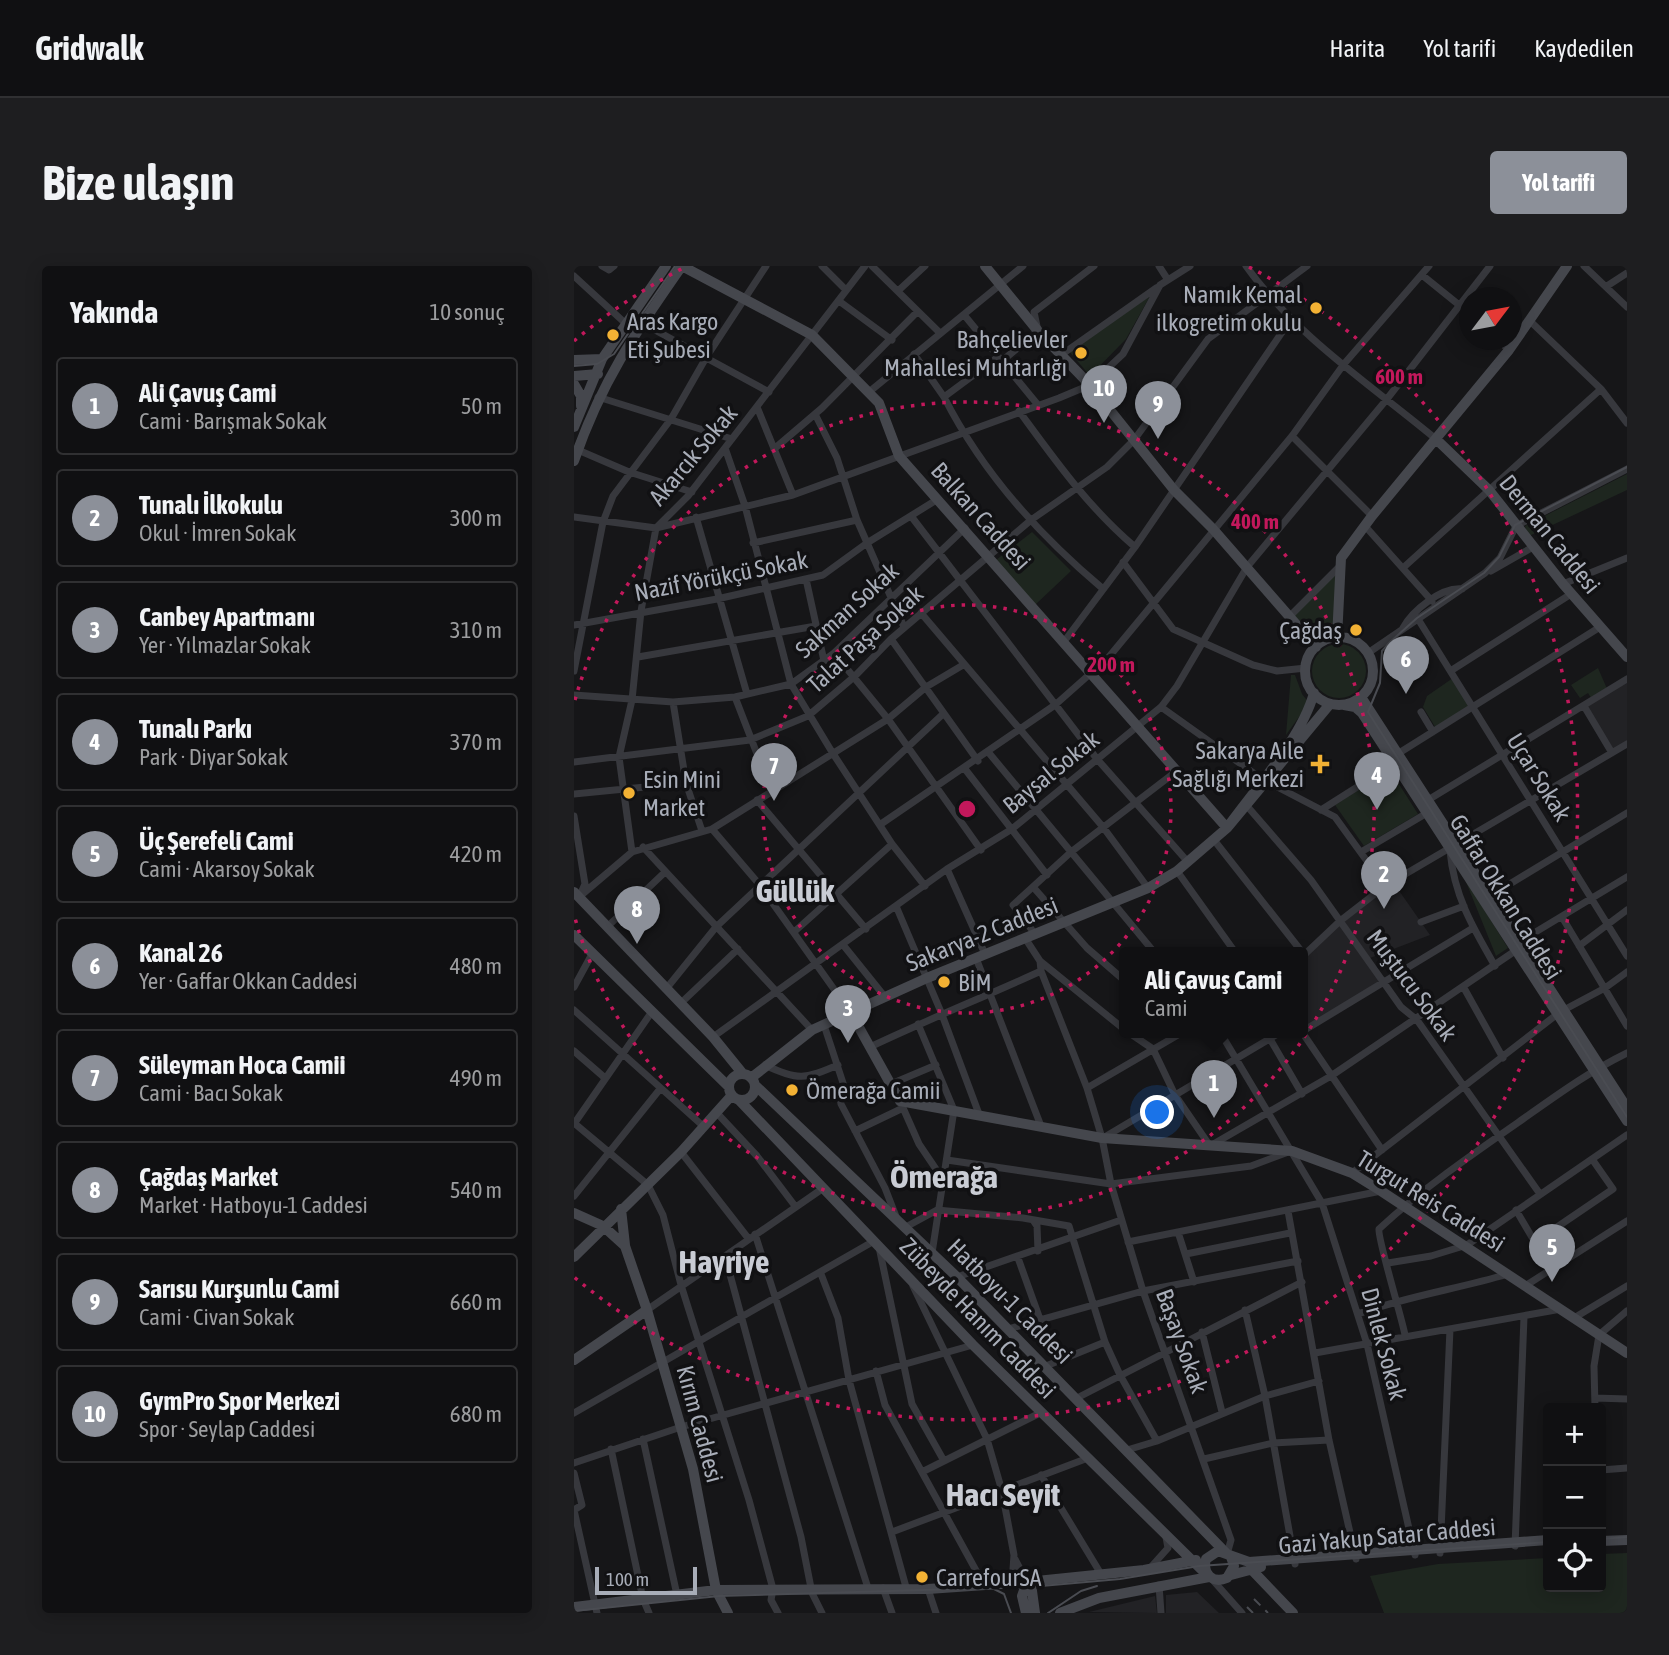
<!DOCTYPE html>
<html lang="tr">
<head>
<meta charset="utf-8">
<style>
	body { margin:0; font-family:"Asap Condensed",sans-serif; background:#1e1e20; color:#f1f3f6 }
	.controls { position:absolute; right:21px; bottom:21px; display:grid; overflow:hidden; border-radius:7px; box-shadow:0 4px 18px #0003 }
	.controls button { width:63px; height:63px; display:grid; place-items:center; padding:0; border:0; border-bottom:2px solid #303032; background:#101012; color:#f1f3f6; font:35px sans-serif }
	.compass { position:absolute; left:885px; top:21px; width:63px; height:63px; border-radius:50%; background:#101012; box-shadow:0 4px 18px #0003; rotate:58deg }
	.scale { position:absolute; left:21px; bottom:18px; width:102px; box-sizing:border-box; padding-left:7px; border:4px solid #a8adb8; border-top:0; font-size:19px; line-height:24px; white-space:nowrap; color:#a8adb8; -webkit-text-stroke:5px #111113; paint-order:stroke }
	.you { position:absolute; left:584px; top:847px; width:24px; height:24px; margin:-18px; border:5px solid #fff; border-radius:50%; background:#1a73e8; box-shadow:0 0 0 10px #1a73e833 }
	.badge { display:grid; place-items:center; width:46px; height:46px; border-radius:50%; background:#8c9099; color:#fff; font-size:23px; font-weight:700 }
	.pin { position:absolute; translate:-50% -58px; filter:drop-shadow(0 2px 4px #0008) }
	.pin::after { content:''; position:absolute; top:37px; width:24px; height:21px; background:inherit; clip-path:polygon(0 0,100% 0,50% 100%) }
	.popup { position:absolute; left:545px; top:681px; width:189px; height:91px; box-sizing:border-box; display:grid; place-content:center; border-radius:7px; background:#101012; filter:drop-shadow(0 2px 5px #0005); font-size:23px; white-space:nowrap; color:#9c9d9f }
	.popup b { font-size:26px; color:#f1f3f6 }
	.popup::after { content:''; position:absolute; left:50%; top:100%; margin-left:-14px; border:14px solid transparent; border-top-color:#101012 }
	.list { margin:0; padding:0; list-style:none }
	h2 { display:flex; justify-content:space-between; align-items:center; height:91px; margin:0; padding:0 28px; font-size:30px }
	h2 small { font-size:23px; font-weight:400; color:#9c9d9f }
	.list li { display:grid; grid-template-columns:46px 1fr auto; gap:21px; align-items:center; box-sizing:border-box; height:98px; margin:0 14px 14px; padding:0 14px; border:2px solid #303032; border-radius:7px }
	.list b { display:block; font-size:26px; white-space:nowrap }
	.list p { margin:0; font-size:23px; white-space:nowrap; color:#9c9d9f }
	.list em { font-size:23px; font-style:normal; color:#9c9d9f }
	.icon { flex:none; width:38px; height:38px; fill:none; stroke:currentColor; stroke-width:2; stroke-linecap:round; stroke-linejoin:round }
	.map { position:relative; flex:none; width:1053px; height:1347px; overflow:hidden; border-radius:7px }
	header { display:flex; align-items:center; gap:42px; box-sizing:border-box; height:98px; padding:0 35px; background:#101012; border-bottom:2px solid #303032 }
	header strong { font-size:33px }
	nav { display:flex; gap:38px; margin-inline-start:auto; font-size:24px }
	.intro { display:flex; align-items:center; justify-content:space-between; box-sizing:border-box; height:168px; padding:0 42px }
	h1 { margin:0; font-size:49px }
	.button { padding:18px 32px; border-radius:7px; background:#8c9099; color:#fff; font-size:24px; font-weight:700 }
	main { display:flex; gap:42px; padding:0 42px }
	aside { flex:1; background:#101012; border-radius:7px; box-shadow:0 4px 18px #0003 }
	.map>svg:first-child { display:block }
</style>
</head>
<body>
<header>
<strong>Gridwalk</strong>
<nav><a>Harita</a><a>Yol tarifi</a><a>Kaydedilen</a></nav>
</header>
<div class="intro"><h1>Bize ulaşın</h1><a class="button">Yol tarifi</a></div>
<main>
<aside>
<h2>Yakında<small>10 sonuç</small></h2>
<ul class="list">
<li><span class="badge">1</span><div><b>Ali Çavuş Cami</b><p>Cami · Barışmak Sokak</p></div><em>50 m</em></li>
<li><span class="badge">2</span><div><b>Tunalı İlkokulu</b><p>Okul · İmren Sokak</p></div><em>300 m</em></li>
<li><span class="badge">3</span><div><b>Canbey Apartmanı</b><p>Yer · Yılmazlar Sokak</p></div><em>310 m</em></li>
<li><span class="badge">4</span><div><b>Tunalı Parkı</b><p>Park · Diyar Sokak</p></div><em>370 m</em></li>
<li><span class="badge">5</span><div><b>Üç Şerefeli Cami</b><p>Cami · Akarsoy Sokak</p></div><em>420 m</em></li>
<li><span class="badge">6</span><div><b>Kanal 26</b><p>Yer · Gaffar Okkan Caddesi</p></div><em>480 m</em></li>
<li><span class="badge">7</span><div><b>Süleyman Hoca Camii</b><p>Cami · Bacı Sokak</p></div><em>490 m</em></li>
<li><span class="badge">8</span><div><b>Çağdaş Market</b><p>Market · Hatboyu-1 Caddesi</p></div><em>540 m</em></li>
<li><span class="badge">9</span><div><b>Sarısu Kurşunlu Cami</b><p>Cami · Civan Sokak</p></div><em>660 m</em></li>
<li><span class="badge">10</span><div><b>GymPro Spor Merkezi</b><p>Spor · Seylap Caddesi</p></div><em>680 m</em></li>
</ul>
</aside>
<div class="map">
<svg width="1053" height="1347" viewBox="0 0 1053 1347">
	<rect width="100%" height="100%" fill="#161618"/>
	<path fill="#222225" d="M1053 413V478L1038 487 1010 440Z
		M819 616 856 669 796 692 808 715 729 765V690L766 655Z
		M623 1326 645 1347H592V1329Z
		M581 1330 583 1347 515 1346Z"/>
	<path fill="#1e261f" d="M576 30 552 73 516 110 495 85Z
		M1053 208V224L953 271 951 260Z
		M458 266 497 305 461 339 422 294Z
		M761 308 763 368 747 376 720 349Z
		M738 405a27 27 0 1 1 54 0a27 27 0 1 1-54 0Z
		M1024 402 1034 425 1019 435 1014 427 1006 432 997 419Z
		M717 409H721L728 428 735 437 712 469Z
		M879 412 897 443 863 464 849 441 853 430Z
		M816 504 844 548 790 580 761 539Z
		M890 611 934 682 922 690Z
		M1053 1287V1347H810L796 1310 864 1298 974 1292V1321H1027V1288Z"/>
	<g fill="none" stroke-linecap="round" stroke-linejoin="round">
		<path stroke="#37383d" stroke-width="7" d="M28 0 35 4 40 0
			M248 0 272 24
			M298 0 366 67
			M585 0 594 14
			M672 0C722 70 797 119 863 174
			M1010 0 1053 41
			M848 9 895 47
			M0 10 51 57
			M1033 20 1053 7
			M325 24 351 0
			M265 35 318 74
			M391 50 464 139
			M956 55 1027 123 1053 157
			M68 57 195 126
			M924 74 935 84
			M340 88 370 131
			M487 89 582 22
			M424 91 370 131C407 204 465 269 528 322
			M428 95 464 65 460 46 520 0
			M295 126 449 0
			M24 131 158 173
			M183 141 219 229
			M445 145C481 194 514 241 561 281
			M241 148 263 192 283 254 330 361
			M718 170 798 250
			M151 182 171 240 217 418 258 486 318 578 351 620
			M200 183 248 142 343 46
			M4 184 55 206 118 226
			M337 250 523 493 614 596
			M0 251 82 262 219 229 485 132 516 119 549 88 586 19 616 0
			M122 251 173 428
			M791 260 858 335
			M179 277 283 254
			M549 296 599 363 679 399 703 405 732 402
			M830 301 1027 123
			M917 305 959 281
			M232 313 250 395
			M989 318 1053 292
			M347 347 529 561 574 622
			M716 350 765 301
			M844 353 1053 690
			M0 359 143 333 249 309 293 277 364 233
			M829 362C838 345 867 321 888 323
			M317 373 404 495
			M489 377 561 281 717 53
			M260 387 314 453 407 584
			M794 387 911 307 926 292 942 260 1053 203
			M64 391 242 360
			M878 404 997 328
			M0 405 29 256 39 230 97 153 133 90 192 0
			M0 429 99 436 161 431 217 418 260 387 391 262
			M161 431 197 524
			M99 436 112 517 128 565
			M1010 440 1038 487
			M587 441 688 513 761 551 811 620
			M847 446 859 466
			M415 487 580 686
			M825 487 1026 361
			M0 496 176 474 234 450 281 410 317 373 457 254 533 201 560 174 634 73 733 0
			M391 503 473 609
			M0 528 112 517
			M183 534 292 663
			M854 534 1053 413
			M673 540 737 614 827 741 843 754 966 928
			M747 544 821 497
			M0 550 11 618 7 627
			M307 558 481 439 534 392 718 170 770 98 855 0
			M138 563 314 453 352 421 389 399
			M640 574 728 686
			M69 581 238 764
			M876 585C880 630 899 662 921 700
			M58 586 45 491 58 434 67 345 82 262 114 230 291 0
			M787 586 853 547
			M373 603 411 688
			M603 605 661 686
			M460 622 513 682 551 715
			M916 630 1053 547
			M5 631 58 586 138 563 185 618 277 747
			M322 640 367 746 405 848
			M988 651 1053 760
			M847 656 890 640
			M33 661 90 607
			M220 666 318 578
			M461 668 439 639 497 586 604 504
			M451 672 466 695 467 705 513 822 528 872 537 918 569 1025 657 1274 653 1288
			M945 676 1053 611
			M270 680 311 731
			M1005 680 1053 644
			M729 690 766 655 811 620 1053 478
			M402 692 467 860
			M466 695 551 764
			M0 721 18 688
			M890 722 929 792
			M92 723 142 661 369 448
			M107 737 164 683
			M0 744 129 860
			M344 758 380 844 358 987
			M250 759 271 823 266 831 267 838 311 922 323 953
			M729 765 899 662
			M554 766 579 783 601 829 636 880 757 810 941 685
			M646 766 748 937 793 1078 841 1289
			M692 766 728 828
			M728 766 808 884
			M139 771 373 603 438 563 587 441 603 420 673 301 813 133 916 0
			M296 781C353 754 410 731 467 705
			M0 785 31 812
			M191 799C224 815 231 813 264 799
			M317 818 362 799
			M513 822 609 766
			M326 835 345 878 368 912
			M142 846 183 890 221 940
			M0 857 74 919 89 949 107 1019 175 1234 199 1323 197 1334 204 1347
			M0 858 77 747
			M281 865 329 842
			M529 872 707 766
			M107 886 174 972
			M373 894 537 918 677 900 717 885
			M778 907 986 746 1031 722 1053 706
			M0 930 86 823
			M942 944 959 973 964 974 1039 923 1018 893
			M714 945 755 1174 782 1293
			M459 954 463 960 464 985
			M330 962 363 944 449 952 495 960 531 1076 546 1109 583 1175
			M604 966 620 1016
			M181 968 294 1322
			M554 976 807 925
			M305 981 338 1138 370 1195
			M612 988 716 967
			M151 990 227 1271 238 1327 248 1347
			M444 992 467 1056
			M814 997 857 990 893 979 1053 869
			M247 1008 264 1052 275 1114 332 1321
			M383 1011 547 954
			M339 1020 413 1173 428 1225 440 1289 438 1317
			M951 1020 1053 955
			M73 1044 248 923
			M671 1044 691 1130 721 1298
			M784 1048C833 1030 884 1023 934 1008
			M1000 1052 1053 1020
			M434 1063 569 1025 724 995
			M628 1066 648 1146
			M831 1069C828 1052 803 971 805 963 849 922 900 887 949 853 983 829 1016 805 1053 787
			M741 1087 987 1043
			M472 1100 531 1076
			M302 1105 311 1139 410 1319
			M503 1132 728 1016
			M1021 1132 1053 1133
			M1021 1142 1020 1100 1025 1069 1053 1045
			M0 1147 300 975
			M69 1173 103 1329
			M37 1183 69 1333 75 1347
			M553 1184 583 1175 691 1130 745 1115
			M630 1193 699 1177 755 1174
			M0 1197 107 1161 399 1079
			M1027 1204 1053 1202
			M348 1206 466 1147
			M0 1207 8 1239 0 1244 23 1347
			M467 1209 527 1308
			M318 1266 514 1192
			M941 1280 950 1051
			M866 1287 876 1063
			M441 1293 453 1316
			M577 1301 594 1282 592 1271
			M636 1311 668 1347
			M585 1319 587 1347
			M309 1322 318 1347
			M354 1323 362 1347"/>
		<path stroke="#45474d" stroke-width="10" d="M108 0 238 69 305 137 325 190 653 562 603 605 574 622 353 712 238 764 177 812
			M411 0 464 65 516 119 600 224 639 263 742 381
			M0 94 28 93
			M0 110 24 108
			M0 118 7 130V140
			M0 161 28 93 92 0
			M863 174 915 224 989 318 1053 391
			M0 195C27 116 61 67 108 0
			M731 405a34 34 0 1 1 68 0a34 34 0 1 1-68 0Z
			M763 372 767 292 798 250 935 84 993 0
			M740 427C727 473 681 523 653 562L756 438
			M787 431 1053 842
			M770 439 781 441 788 447 1053 855
			M0 626 139 771 169 808
			M0 669 155 821
			M277 747 326 835 528 872 718 885 778 907 807 925 1053 1087
			M155 821a13 13 0 1 1 26 0a13 13 0 1 1-26 0Z
			M181 819 383 1011 653 1288
			M165 834 399 1079 635 1311
			M47 943 51 979
			M0 947 29 960 51 980 73 1044 119 1203 142 1324 154 1347
			M0 991 107 886 158 829
			M0 1094 73 1044
			M1027 1275 1053 1274
			M657 1291 660 1300 653 1312C639 1318 628 1308 632 1293L644 1285 675 1296 974 1274
			M676 1302 719 1347
			M657 1309 687 1301
			M0 1341 142 1324 354 1323 453 1316 458 1325 461 1347
			M452 1347 448 1330 453 1316 570 1304 622 1294
			M486 1347 525 1332 635 1311"/>
		<path stroke="#4a4c52" stroke-width="2" d="M0 100 23 98 40 88 101 0
			M1053 201 941 259 925 291 910 307 843 352 815 377 808 385 806 417 794 446 1053 851
			M1027 1273 1053 1271
			M418 1322 430 1328 437 1347
			M0 1345 145 1330 456 1321 546 1313 625 1300 974 1276
			M474 1347 507 1325 523 1320"/>
		<path stroke="#4a4c52" stroke-width="2" stroke-dasharray="9 7" stroke-linecap="butt" d="M680 1333 694 1347
			M673 1341 679 1347"/>
	</g>
	<g fill="none" stroke="#c2185b" stroke-width="3.5" stroke-dasharray="3.5 7">
		<circle cx="393" cy="543" r="204"/>
		<path d="M1 434A407 407 0 1 1 1 652"/>
		<path d="M0 75A611 611 0 0 1 111 1M675 1A611 611 0 1 1 0 1011"/>
	</g>
	<g fill="#f2b134" stroke="#111113" stroke-width="2.5">
		<circle cx="742" cy="42" r="7"/>
		<circle cx="39" cy="69" r="7"/>
		<circle cx="507" cy="87" r="7"/>
		<circle cx="782" cy="364" r="7"/>
		<path d="M742.5 487.5h7v7h7v7h-7v7h-7v-7h-7v-7h7z"/>
		<circle cx="55" cy="527" r="7"/>
		<circle cx="370" cy="716" r="7"/>
		<circle cx="218" cy="824" r="7"/>
		<circle cx="348" cy="1311" r="7"/>
	</g>
	<g text-anchor="middle" dominant-baseline="central" stroke-width="7" stroke-linejoin="round" paint-order="stroke">
		<g font-size="24" fill="#a8adb8" stroke="#111113" text-anchor="start">
			<text x="728" y="28" text-anchor="end">Namık Kemal<tspan x="728" dy="28">ilkogretim okulu</tspan></text>
			<text x="53" y="55">Aras Kargo<tspan x="53" dy="28">Eti Şubesi</tspan></text>
			<text x="493" y="73" text-anchor="end">Bahçelievler<tspan x="493" dy="28">Mahallesi Muhtarlığı</tspan></text>
			<text x="768" y="364" text-anchor="end">Çağdaş</text>
			<text x="730" y="484" text-anchor="end">Sakarya Aile<tspan x="730" dy="28">Sağlığı Merkezi</tspan></text>
			<text x="69" y="513">Esin Mini<tspan x="69" dy="28">Market</tspan></text>
			<text x="384" y="716">BİM</text>
			<text x="232" y="824">Ömerağa Camii</text>
			<text x="362" y="1311">CarrefourSA</text>
		</g>
		<g font-size="24" fill="#a8adb8" stroke="#111113">
			<text transform="translate(119 189) rotate(-50)">Akarcık Sokak</text>
			<text transform="translate(407 250) rotate(48)">Balkan Caddesi</text>
			<text transform="translate(976 268) rotate(51)">Derman Caddesi</text>
			<text transform="translate(147 310) rotate(-11)">Nazif Yörükçü Sokak</text>
			<text transform="translate(273 344) rotate(-42)">Sakman Sokak</text>
			<text transform="translate(291 373) rotate(-42)">Talat Paşa Sokak</text>
			<text transform="translate(477 506) rotate(-39)">Baysal Sokak</text>
			<text transform="translate(965 511) rotate(58)">Uçar Sokak</text>
			<text transform="translate(932 631) rotate(58)">Gaffar Okkan Caddesi</text>
			<text transform="translate(408 668) rotate(-22)">Sakarya-2 Caddesi</text>
			<text transform="translate(838 719) rotate(53)">Muştucu Sokak</text>
			<text transform="translate(857 935) rotate(32)">Turgut Reis Caddesi</text>
			<text transform="translate(436 1035) rotate(45)">Hatboyu-1 Caddesi</text>
			<text transform="translate(404 1052) rotate(46)">Zübeyde Hanım Caddesi</text>
			<text transform="translate(608 1075) rotate(70)">Başay Sokak</text>
			<text transform="translate(810 1078) rotate(75)">Dinlek Sokak</text>
			<text transform="translate(126 1158) rotate(75)">Kırım Caddesi</text>
			<text transform="translate(813 1270) rotate(-5)">Gazi Yakup Satar Caddesi</text>
		</g>
		<g font-size="32" font-weight="bold" fill="#c9ccd4" stroke="#111113">
			<text x="221" y="624">Güllük</text>
			<text x="370" y="910">Ömerağa</text>
			<text x="150" y="995">Hayriye</text>
			<text x="429" y="1228">Hacı Seyit</text>
		</g>
	</g>
	<circle cx="393" cy="543" r="10" fill="#c2185b" stroke="#111113" stroke-width="3.5"/>
	<g font-size="21" text-anchor="middle" font-weight="bold" fill="#c2185b" stroke="#111113" stroke-width="7" stroke-linejoin="round" paint-order="stroke">
		<text x="825" y="118">600 m</text>
		<text x="681" y="263">400 m</text>
		<text x="537" y="406">200 m</text>
	</g>
</svg>
<div class="controls">
<button>+</button>
<button>−</button>
<button><svg class="icon" aria-label="locate" viewBox="0 0 24 24"><circle cx="12" cy="12" r="6"/><path d="M12 2v4M12 18v4M2 12h4M18 12h4"/></svg></button>
</div>
<svg class="compass" viewBox="-18 -18 36 36"><path d="M0-13l5 13h-10z" fill="#e53935"/><path d="M0 13l5-13h-10z" fill="#9c9d9f"/></svg>
<div class="scale">100 m</div>
<div class="you"></div>
<div class="pin badge" style="left:640px;top:852px">1</div>
<div class="popup"><b>Ali Çavuş Cami</b>Cami</div>
<div class="pin badge" style="left:810px;top:643px">2</div>
<div class="pin badge" style="left:274px;top:777px">3</div>
<div class="pin badge" style="left:803px;top:544px">4</div>
<div class="pin badge" style="left:978px;top:1016px">5</div>
<div class="pin badge" style="left:832px;top:428px">6</div>
<div class="pin badge" style="left:200px;top:535px">7</div>
<div class="pin badge" style="left:63px;top:678px">8</div>
<div class="pin badge" style="left:584px;top:173px">9</div>
<div class="pin badge" style="left:530px;top:157px">10</div>
</div>
</main>
</body>
</html>
